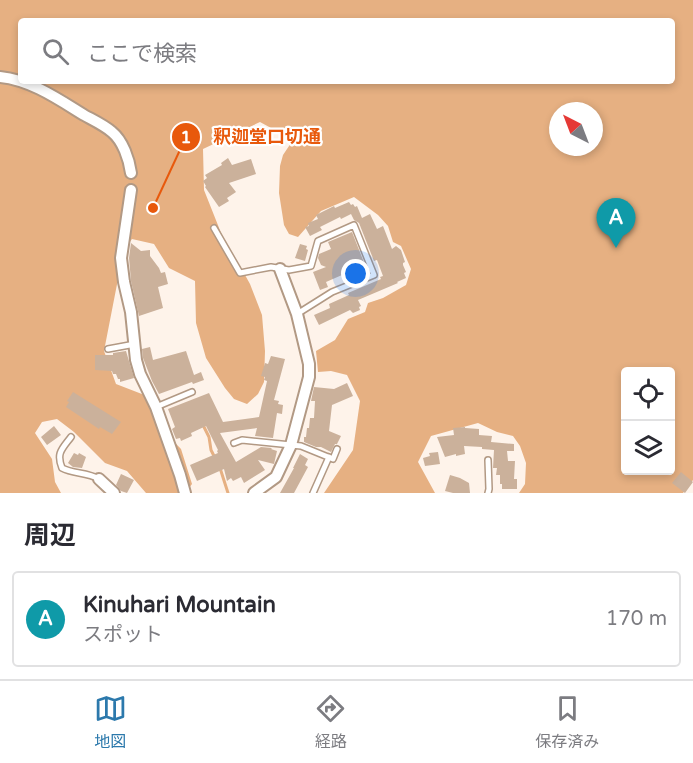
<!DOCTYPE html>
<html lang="ja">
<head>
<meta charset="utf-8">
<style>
	body { margin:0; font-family:"Varela Round","Noto Sans JP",sans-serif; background:#f7f7f7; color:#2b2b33 }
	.controls { position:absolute; right:18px; bottom:18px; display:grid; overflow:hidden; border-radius:6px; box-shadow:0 3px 9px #0003 }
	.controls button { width:54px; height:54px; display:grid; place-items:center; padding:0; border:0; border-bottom:2px solid #e1e1e2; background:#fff; color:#2b2b33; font:30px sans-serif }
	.compass { position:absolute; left:549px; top:102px; width:54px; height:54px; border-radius:50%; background:#fff; box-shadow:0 3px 9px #0003; rotate:318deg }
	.you { position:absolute; left:356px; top:274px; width:21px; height:21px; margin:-15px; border:4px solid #fff; border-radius:50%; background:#1a73e8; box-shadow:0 0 0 9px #1a73e833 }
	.badge { display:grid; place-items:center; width:39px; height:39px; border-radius:50%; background:#2c79ac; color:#fff; font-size:20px; font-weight:700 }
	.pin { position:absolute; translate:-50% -50px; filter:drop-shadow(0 2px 3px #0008) }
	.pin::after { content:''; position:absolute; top:32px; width:21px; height:18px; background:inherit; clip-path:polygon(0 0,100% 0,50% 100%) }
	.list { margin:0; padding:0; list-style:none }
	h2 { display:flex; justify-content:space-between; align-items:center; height:78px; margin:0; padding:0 24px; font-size:26px }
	h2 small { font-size:20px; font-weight:400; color:#7c7c81 }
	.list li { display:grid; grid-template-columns:39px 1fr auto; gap:18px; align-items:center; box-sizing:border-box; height:96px; margin:0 12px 12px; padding:0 12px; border:2px solid #e1e1e2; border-radius:6px }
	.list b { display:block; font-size:22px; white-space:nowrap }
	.list p { margin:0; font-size:20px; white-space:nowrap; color:#7c7c81 }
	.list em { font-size:20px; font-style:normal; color:#7c7c81 }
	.icon { flex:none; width:33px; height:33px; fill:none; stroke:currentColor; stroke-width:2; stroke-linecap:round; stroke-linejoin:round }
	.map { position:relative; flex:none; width:693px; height:493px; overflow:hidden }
	.search { position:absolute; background:#fff; box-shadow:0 3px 9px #0003; left:18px; right:18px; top:18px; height:66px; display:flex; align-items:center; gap:15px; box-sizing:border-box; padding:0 21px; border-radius:6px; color:#7c7c81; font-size:22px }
	.sheet { height:186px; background:#fff }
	nav { display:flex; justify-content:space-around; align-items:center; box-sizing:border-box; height:84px; border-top:2px solid #e1e1e2; background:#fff; font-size:16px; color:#7c7c81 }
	nav a { display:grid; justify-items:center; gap:3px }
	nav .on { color:#2c79ac }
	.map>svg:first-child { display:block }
</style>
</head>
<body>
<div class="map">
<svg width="693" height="493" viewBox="0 0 693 493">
	<rect width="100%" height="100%" fill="#fef3ea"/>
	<path fill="#e6b082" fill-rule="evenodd" d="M0 0H693V480L683 493H519L525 484 526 463 520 446 513 436 497 432 478 423 431 436 418 462 435 493H324L353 450 360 401 347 375 331 371 318 372 316 351 335 340 348 319 365 312 368 303 383 298 406 285 411 269 401 246 393 242 388 226 378 215 354 197 321 211 298 237 289 234 284 225 279 193 280 166 283 155 293 140 260 122 203 149 204 190 229 253 240 266 250 284 262 315 265 351 264 382 258 394 247 404 234 399 225 388 206 358 196 323 195 281 169 268 154 244 132 239 118 258 119 274 104 351 116 384 147 396 158 425 181 449 192 484 185 493H146L127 471 105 463 74 432 57 419 42 422 35 433 52 459 55 482 61 493H0ZM21 21H672V81H21ZM558 111H594V147H558ZM626 372H670V470H626Z"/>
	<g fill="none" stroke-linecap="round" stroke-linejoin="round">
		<path stroke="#e6b082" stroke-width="3" d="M202 423 209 437 211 450 214 456
			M220 468 228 493"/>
	</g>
	<path fill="#cbb19b" d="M228 158 232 165 251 159 256 174 229 183 236 192 227 198 229 201 219 207 205 187 206 186 203 181 207 178 205 175 222 165 221 163Z
		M349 202 351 205 353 204 355 207 357 206 362 218 370 214 377 229 383 226 392 249 396 246 401 250 405 262 403 263V265L406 272 404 273 406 278 397 282 398 283 358 300 361 306 359 307 360 310 353 313 350 310 319 325 314 315 330 308 329 304 349 295 348 293 381 279 380 277 383 276 377 260 374 261 359 223 354 220 351 214 341 219 340 217 320 227 322 230 310 236 305 227 309 226 308 223 318 219 316 215 334 206 335 208Z
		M352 232 365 265 326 282 328 287 320 290 313 272 326 267 321 265 318 258 319 254 331 249 328 242Z
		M131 243 141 251 150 250V256L159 268 161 273 165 272 168 284 158 287 163 308 139 316 131 281 129 258Z
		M300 244 307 246 306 249 308 250 305 261 295 258Z
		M150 347 153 360 186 351 194 375 201 372 204 380 193 384 192 382 159 394 152 381 143 358 142 349Z
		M126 351 134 378 120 382V379H118L116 374H113L112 371 95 370V355H113V353Z
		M271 356 285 359 274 400 279 401 278 404 283 405 282 414 277 413 273 438 255 436 257 428 220 433 236 462 261 447 272 448 271 449 277 451 274 464 258 460 265 470 244 483 241 477 233 481 231 478 227 481 224 469 197 481 190 465 218 453 217 451 218 450 206 426 191 433 192 436 181 441 180 438 176 439 172 429 175 427 168 409 209 393 223 422 259 417 267 381 264 380 265 377 261 376 265 363 268 364Z
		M347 383 353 396 332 405 329 431 341 436 337 444H335L331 452 321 447H316L304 442V437H306L307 428H309L310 418H314L315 401H311L314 387 334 389Z
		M73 392 121 422 112 434 100 427 99 429 66 407 69 402 67 401Z
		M54 426 61 435 47 445 41 437Z
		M465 427V428L479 429V435L492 436 491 442 514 444V451H507L508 461H515L514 479H517V489H502V484H500V475H496L497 468H493L494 450 482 449V447L464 446 465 454 456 456V454L445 457 437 437 454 435 453 428Z
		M438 452 440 464 425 466 423 458 430 456 429 453Z
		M74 453 78 455 79 453 86 457 82 468 73 467 68 463Z
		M300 454 308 459 305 465 308 467 294 493H280L294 468H293Z
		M681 472 693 482 685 493 672 483Z
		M121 474 134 480 127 493 121 491 116 485Z
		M450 475 460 478 469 483 470 493H453L445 491Z"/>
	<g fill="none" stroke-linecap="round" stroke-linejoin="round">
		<g stroke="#b29984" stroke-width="8">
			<path id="service" d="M214 228 240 273 271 267 289 270 311 266 318 241 354 225 374 275 332 292 297 314
				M108 349 135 344
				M156 407 192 392
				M71 437C62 449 56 453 62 468 73 474 87 472 99 479
				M234 443 242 440 301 446 333 459 337 449
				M313 493 329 457
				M488 493 489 489 488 460"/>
		</g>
		<g stroke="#b29984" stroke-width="14">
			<path id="minor" d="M0 77C31 80 58 99 84 115 93 120 104 125 112 132 123 141 129 159 131 173
				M131 190 121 258 124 282 131 312 136 360 140 374 156 407 180 475 185 493
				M99 479 114 493
				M254 493 276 477 291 445 309 377V364L297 314 280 269"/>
		</g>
		<use href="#service" stroke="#fff" stroke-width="5"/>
		<use href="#minor" stroke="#fff" stroke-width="10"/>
	</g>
	<path fill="none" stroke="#e8590c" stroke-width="2" d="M153 208L186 137"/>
	<g fill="#e8590c" stroke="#fff" stroke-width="2">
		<circle cx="153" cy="208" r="6"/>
		<circle cx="186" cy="137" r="15"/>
	</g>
	<g font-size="18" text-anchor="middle" font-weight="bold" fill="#fff">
		<text x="186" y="143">1</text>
	</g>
	<g font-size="18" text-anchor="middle" font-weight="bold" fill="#e8590c" stroke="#fff" stroke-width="4.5" stroke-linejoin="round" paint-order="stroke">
		<text x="267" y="143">釈迦堂口切通</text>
	</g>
</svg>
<div class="controls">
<button><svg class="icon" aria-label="locate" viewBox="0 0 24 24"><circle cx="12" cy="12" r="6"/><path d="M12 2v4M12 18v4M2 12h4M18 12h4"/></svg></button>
<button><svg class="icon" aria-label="layers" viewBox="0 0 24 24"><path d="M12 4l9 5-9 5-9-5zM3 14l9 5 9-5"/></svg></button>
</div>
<svg class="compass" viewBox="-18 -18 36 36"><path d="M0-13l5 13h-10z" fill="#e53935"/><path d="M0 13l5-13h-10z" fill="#7c7c81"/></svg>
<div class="you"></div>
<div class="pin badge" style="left:616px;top:248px;background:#0f9aa8">A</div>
<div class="search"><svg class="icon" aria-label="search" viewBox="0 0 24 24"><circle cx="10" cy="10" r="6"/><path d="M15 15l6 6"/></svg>ここで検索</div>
</div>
<section class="sheet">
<h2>周辺<small></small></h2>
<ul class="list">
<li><span class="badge" style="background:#0f9aa8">A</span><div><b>Kinuhari Mountain</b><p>スポット</p></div><em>170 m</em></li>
</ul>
</section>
<nav>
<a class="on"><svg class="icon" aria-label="map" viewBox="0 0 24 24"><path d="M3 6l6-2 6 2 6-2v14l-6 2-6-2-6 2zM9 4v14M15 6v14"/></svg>地図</a>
<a><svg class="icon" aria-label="directions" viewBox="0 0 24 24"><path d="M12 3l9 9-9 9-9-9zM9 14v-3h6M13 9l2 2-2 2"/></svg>経路</a>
<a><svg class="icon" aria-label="saved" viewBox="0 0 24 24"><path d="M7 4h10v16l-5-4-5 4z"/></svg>保存済み</a>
</nav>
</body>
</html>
